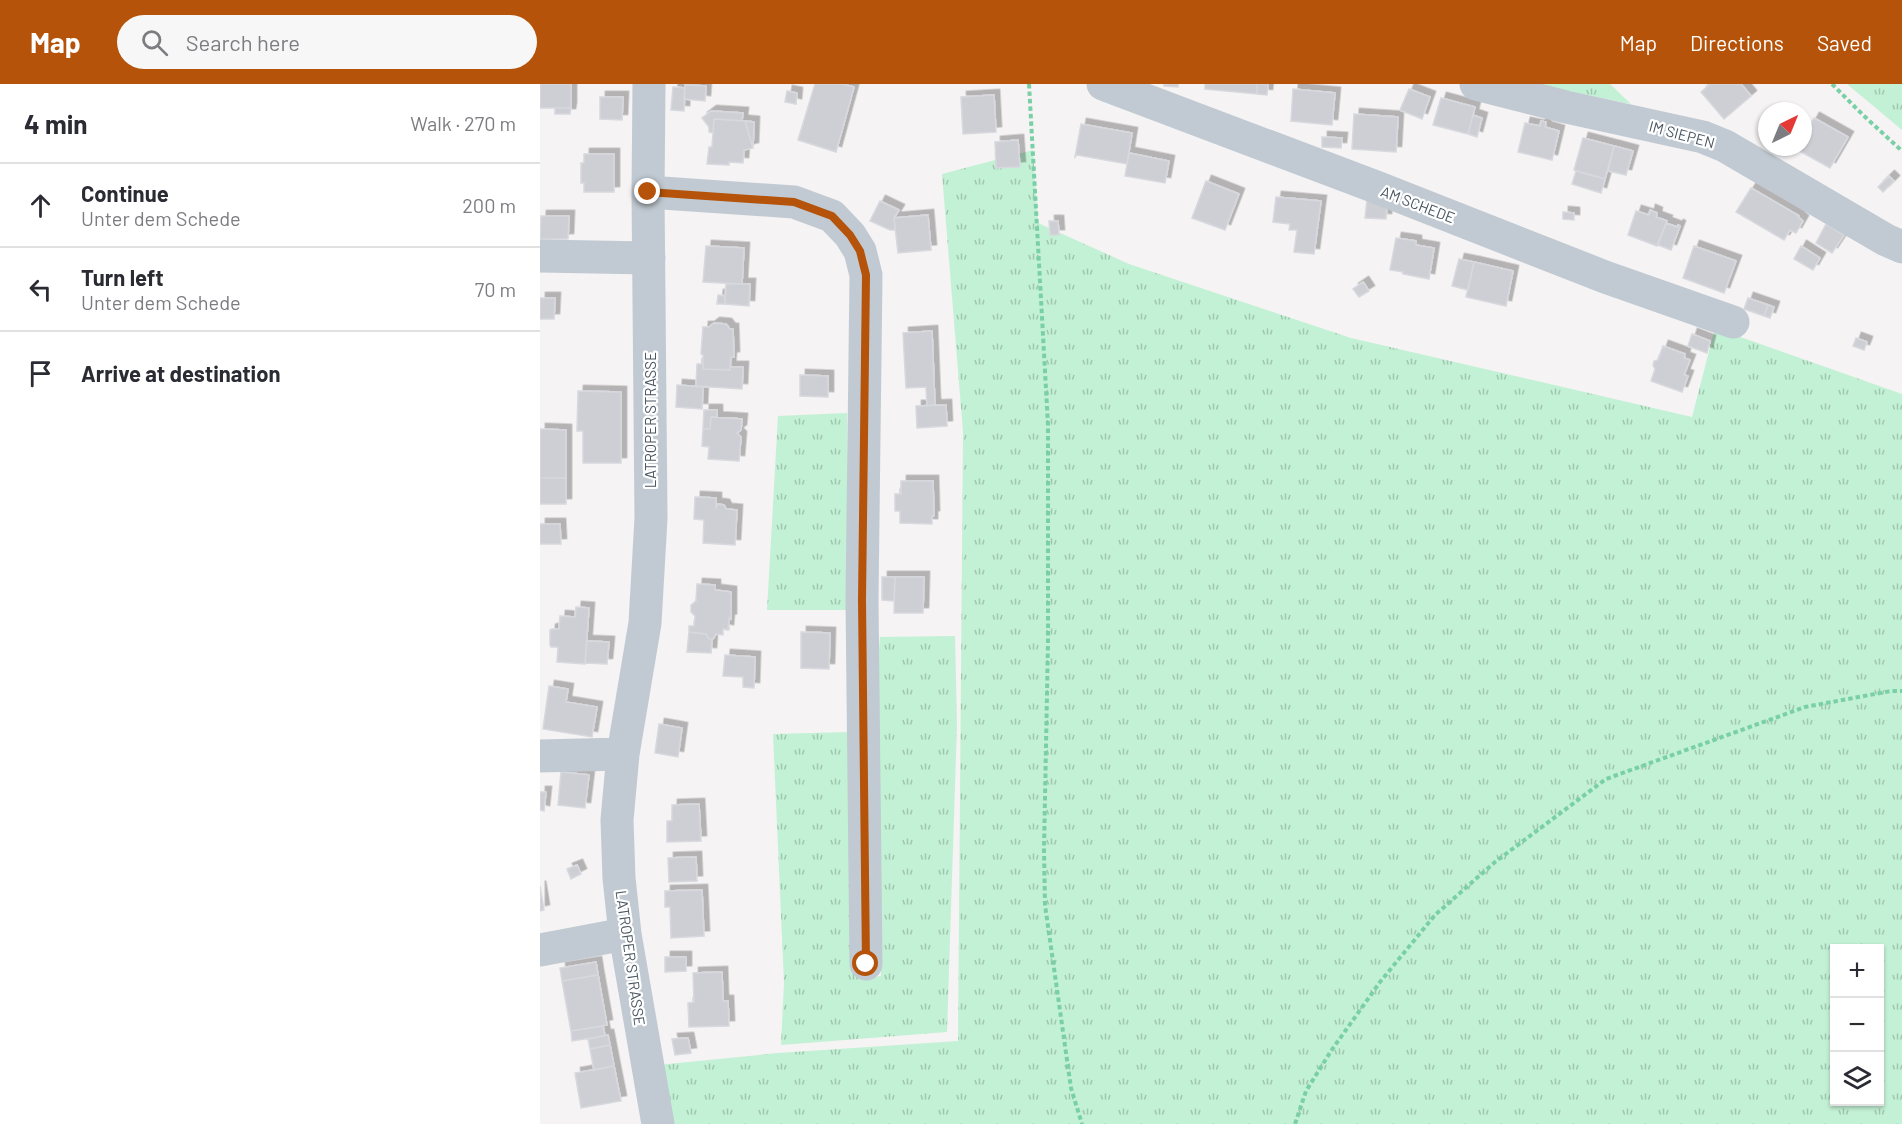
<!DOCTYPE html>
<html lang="en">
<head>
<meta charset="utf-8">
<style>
	body { margin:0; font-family:Barlow,sans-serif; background:#f7f7f7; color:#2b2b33 }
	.controls { position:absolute; right:18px; bottom:18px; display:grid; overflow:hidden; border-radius:0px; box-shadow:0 2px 4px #0004 }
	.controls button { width:54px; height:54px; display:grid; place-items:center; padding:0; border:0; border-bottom:2px solid #e1e1e2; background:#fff; color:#2b2b33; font:30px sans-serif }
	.compass { position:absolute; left:1218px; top:18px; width:54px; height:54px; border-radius:50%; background:#fff; box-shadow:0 2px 4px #0004; rotate:43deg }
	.stop { position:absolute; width:18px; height:18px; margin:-14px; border:4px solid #b45309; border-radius:50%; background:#fff }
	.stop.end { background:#b45309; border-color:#fff; box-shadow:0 2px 6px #0008 }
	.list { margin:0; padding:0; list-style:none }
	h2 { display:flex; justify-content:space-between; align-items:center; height:78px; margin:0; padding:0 24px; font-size:26px }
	h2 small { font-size:20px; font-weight:400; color:#7c7c81 }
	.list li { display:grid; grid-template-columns:39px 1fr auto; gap:18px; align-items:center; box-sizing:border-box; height:84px; padding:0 24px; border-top:2px solid #e1e1e2 }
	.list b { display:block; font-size:22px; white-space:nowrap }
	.list p { margin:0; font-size:20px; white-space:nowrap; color:#7c7c81 }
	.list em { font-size:20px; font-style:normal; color:#7c7c81 }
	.icon { flex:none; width:33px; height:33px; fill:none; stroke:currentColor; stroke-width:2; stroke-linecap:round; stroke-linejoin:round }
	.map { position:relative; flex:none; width:1362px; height:1040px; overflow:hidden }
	header { display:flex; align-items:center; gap:36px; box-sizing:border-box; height:84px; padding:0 30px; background:#b45309; color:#fff }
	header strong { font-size:28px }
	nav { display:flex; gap:33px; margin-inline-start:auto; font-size:21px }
	.search { width:420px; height:54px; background:#f7f7f7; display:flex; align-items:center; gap:15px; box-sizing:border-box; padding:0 21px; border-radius:33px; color:#7c7c81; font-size:22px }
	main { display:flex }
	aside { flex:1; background:#fff }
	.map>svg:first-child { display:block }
</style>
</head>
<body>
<header>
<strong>Map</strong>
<div class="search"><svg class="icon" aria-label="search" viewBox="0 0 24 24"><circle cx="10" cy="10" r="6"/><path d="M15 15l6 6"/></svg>Search here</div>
<nav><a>Map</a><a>Directions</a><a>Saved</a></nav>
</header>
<main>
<aside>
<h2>4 min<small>Walk · 270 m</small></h2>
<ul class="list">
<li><svg class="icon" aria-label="ahead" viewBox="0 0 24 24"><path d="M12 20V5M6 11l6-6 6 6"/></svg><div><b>Continue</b><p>Unter dem Schede</p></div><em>200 m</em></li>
<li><svg class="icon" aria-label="left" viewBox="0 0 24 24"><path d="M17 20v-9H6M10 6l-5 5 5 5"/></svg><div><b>Turn left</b><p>Unter dem Schede</p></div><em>70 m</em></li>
<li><svg class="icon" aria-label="arrive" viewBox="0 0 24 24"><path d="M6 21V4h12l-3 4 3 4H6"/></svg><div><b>Arrive at destination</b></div></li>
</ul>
</aside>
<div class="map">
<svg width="1362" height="1040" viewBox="0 0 1362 1040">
	<defs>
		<pattern id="grass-tufts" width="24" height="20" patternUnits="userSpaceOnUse" patternTransform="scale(1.5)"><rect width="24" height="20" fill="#c3f1d5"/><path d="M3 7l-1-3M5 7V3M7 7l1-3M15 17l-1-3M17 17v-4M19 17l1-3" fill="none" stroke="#a0c6b0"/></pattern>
		<filter id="shadow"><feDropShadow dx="5.5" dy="-5.5" stdDeviation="0" flood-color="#0004"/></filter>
	</defs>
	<rect width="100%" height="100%" fill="#f5f3f3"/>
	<path fill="url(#grass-tufts)" fill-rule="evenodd" d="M993 0H1070L1091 20Z
		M1307 0H1362V46Z
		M493 66 498 139 589 180 811 254 1152 333 1175 244 1362 310V1040H127L118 981 238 969 418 957 423 348 402 90ZM1294 864H1340V1018H1294Z
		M307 329 309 526H227L238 332Z
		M415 552 417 641 407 948 241 961 244 899 233 650 309 648 317 894 341 892 332 649 340 553Z"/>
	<path fill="#cdcfd5" stroke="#d7d9de" stroke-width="1.5" filter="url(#shadow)" d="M0 0H31V24H0Z
		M275 0H302L314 3 296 68 258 56Z
		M624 0H638V3L624 2Z
		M665 0H717V10L665 5Z
		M717 0H728L727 11 717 10Z
		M1170 0H1201L1211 12 1184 35 1161 8Z
		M145 1 166 2 165 17 144 15Z
		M133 3 145 4 144 27 131 26Z
		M753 5 795 9 792 41 751 37Z
		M869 5 890 13 882 35 860 26Z
		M247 7 257 9 256 20 245 18Z
		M454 11 456 48 423 50 421 13Z
		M60 13H83L82 36 60 35Z
		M901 14 935 23 928 50 893 41Z
		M15 24H31L30 30H15Z
		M171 27 203 29 202 37 174 35 173 49 169 48V43L162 34Z
		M814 30 858 33 856 68 812 65Z
		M933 31 942 34 937 53 928 50Z
		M1274 34 1308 53 1290 84 1256 65 1258 63H1263V53Z
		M174 35 205 37 213 64 204 66 203 79 189 78V81L167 80 169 63H172Z
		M205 37 214 38 213 64Z
		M1001 37 1006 38 1005 43 1019 47 1012 76 978 68 985 39 1000 42Z
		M541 40 592 49 587 80 537 71 535 73Z
		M782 53 802 54 801 64 782 63Z
		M1043 54 1074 62 1065 95 1034 86Z
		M478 56 480 83 456 84 455 58Z
		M1074 62 1093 67 1086 91 1068 87Z
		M589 69 629 77 625 99 585 92Z
		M44 70H74V108H44V99H41V79H44Z
		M1036 87 1065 95 1061 109 1032 100Z
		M1349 92 1354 97 1343 108 1338 103Z
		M666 97 699 110 685 146 652 134Z
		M1211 104 1259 132 1258 133 1263 137 1256 149 1250 146 1244 156 1196 128Z
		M736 113 781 117 774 170 754 168 757 146H749L750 140 733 138Z
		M827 116 847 117 846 135 825 134Z
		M340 117 359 126 354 134 355 146H350L330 137Z
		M1110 126 1117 129 1116 133 1127 137 1117 162 1088 151 1096 127 1109 131Z
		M1023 128 1034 129V136L1023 135Z
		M388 131 391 166 358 169 354 134Z
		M1 132H29L28 155H0Z
		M509 137H518L519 151H510Z
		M1126 139 1137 143 1138 141 1140 142 1131 166 1118 161Z
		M1286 140 1304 151 1292 169 1276 159Z
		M856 154 876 157V161L894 164 889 195 863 190V188L850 186Z
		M166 162 204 164 202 200 163 198Z
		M1154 162 1196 177 1184 209 1143 194Z
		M1261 162 1280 174 1273 186 1254 175Z
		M919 175 934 178 928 206 912 202Z
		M934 178 973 187 966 222 926 213Z
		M823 198 829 207 819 213 813 205Z
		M186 200H210L209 222 185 220Z
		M178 211 185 212V220H177Z
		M0 214H15L14 235H0Z
		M1208 214 1228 221 1224 232 1204 225Z
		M1228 221 1234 223 1230 234 1224 232Z
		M174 239 186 240 190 245H193L194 273H191L190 286 163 285V271L161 270 163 243H169Z
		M392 247 395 321 387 322 386 303 366 304 363 249Z
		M1152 250 1170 257 1167 269 1148 262Z
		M1316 254 1327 258 1324 266 1313 262Z
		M1123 262 1145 270 1144 274 1150 276 1144 291 1148 292 1142 308 1111 297 1115 285 1113 281 1114 277 1118 276Z
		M157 280H163V285L190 286V283H203L202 305 156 302Z
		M260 291 288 292V313L260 312Z
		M137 301 163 303 162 325 136 323Z
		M38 307 81 308V379H43V347H37Z
		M406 321 407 342 377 344 376 322Z
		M164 326H177V333H171L170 345H163Z
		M171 333 202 335 201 346 197 349 201 353 199 377 168 375 169 363 162 362 163 345H170Z
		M0 345 26 346V394H0Z
		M0 394H26V420H0Z
		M361 397H393L394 432H392V440L360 439V427H355V410H361Z
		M155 413 176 414V423L178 420 184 421 186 425 197 426 195 461 163 459 164 436 154 435Z
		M0 440H20L21 460H0Z
		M342 493H355L354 517 342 516Z
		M355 493H384L383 529H354Z
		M157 500 175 501V506L191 508V535L189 534 188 546 183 545V551L176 550 173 555H169L166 550 149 548V542H154L155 532 151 528V521L156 517Z
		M36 523 49 524 45 580 17 578 18 563H11L10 561V546L12 545H19L20 532 35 533Z
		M149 548 166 550 169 555H172L171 569 147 568Z
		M261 548 290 549 289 585 261 584Z
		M47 557 69 558 67 580 45 579Z
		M185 571 215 573 214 604 203 603V593L183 592Z
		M9 602 28 605 26 618 57 623 52 653 3 645Z
		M119 640 142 644 138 673 115 669Z
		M21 688 49 691 45 724 18 721Z
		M0 708H6L4 727 0 726Z
		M159 720 161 757 127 758V737H132V721Z
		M156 773 157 797 129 798 128 774Z
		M37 781 41 790 31 795 27 785Z
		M0 802 4 826 0 827Z
		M162 806 164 852 131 854 130 823H125V807Z
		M125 873H146V887L125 888Z
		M56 878 58 891 22 897 20 884Z
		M182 888 183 917H188L189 942 149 943 148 919 154 918 153 889Z
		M58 891 67 941 31 947 22 897Z
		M63 942 65 952 32 957 31 947Z
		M68 951 70 961 50 965 48 955Z
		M148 954 151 969 135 971 132 955Z
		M70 961 74 982 54 986 50 965Z
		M74 982 81 1017 41 1024 35 989Z"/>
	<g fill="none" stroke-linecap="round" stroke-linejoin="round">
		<path stroke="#7ad0a6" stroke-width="4" stroke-dasharray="4.5 3" stroke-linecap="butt" d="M489 0 508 341V557L504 766 505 821 531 1004 542 1040
			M1292 0 1323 31 1362 67
			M755 1040 766 1007 791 967 840 898 895 831 955 778 1066 695 1265 623 1351 607H1362"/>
		<path stroke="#c1cad2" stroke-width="33" d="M109 0 108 108 111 434 105 539 83 670 77 736 79 794 85 850 118 1040
			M563 0 836 103 1065 193 1193 238
			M936 0 1026 23 1163 53 1185 62 1346 156 1362 163
			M108 108 254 118 292 132 310 151 320 167 326 191 322 515 326 880
			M0 172 109 174
			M0 672 83 670
			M0 866 85 850"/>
	</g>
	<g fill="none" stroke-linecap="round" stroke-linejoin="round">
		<path stroke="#b45309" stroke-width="8" d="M108 108 254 118 292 132 310 151 320 167 326 191 322 516 326 880"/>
	</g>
	<g text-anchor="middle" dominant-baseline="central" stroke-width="4.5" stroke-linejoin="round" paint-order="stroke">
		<g font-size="15" fill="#4a5661" stroke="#fff">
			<text transform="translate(1142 50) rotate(15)">IM SIEPEN</text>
			<text transform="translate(878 120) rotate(21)">AM SCHEDE</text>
			<text transform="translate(110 336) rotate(-90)">LATROPER STRASSE</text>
			<text transform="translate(91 874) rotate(82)">LATROPER STRASSE</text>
		</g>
	</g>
</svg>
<div class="controls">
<button>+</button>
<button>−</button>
<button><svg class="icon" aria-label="layers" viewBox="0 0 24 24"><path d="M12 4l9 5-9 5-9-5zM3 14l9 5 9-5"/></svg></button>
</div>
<svg class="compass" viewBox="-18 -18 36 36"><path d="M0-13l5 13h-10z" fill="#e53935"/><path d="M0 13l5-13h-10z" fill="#7c7c81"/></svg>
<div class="stop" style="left:326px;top:880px"></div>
<div class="stop end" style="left:108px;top:108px"></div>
</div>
</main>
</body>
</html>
